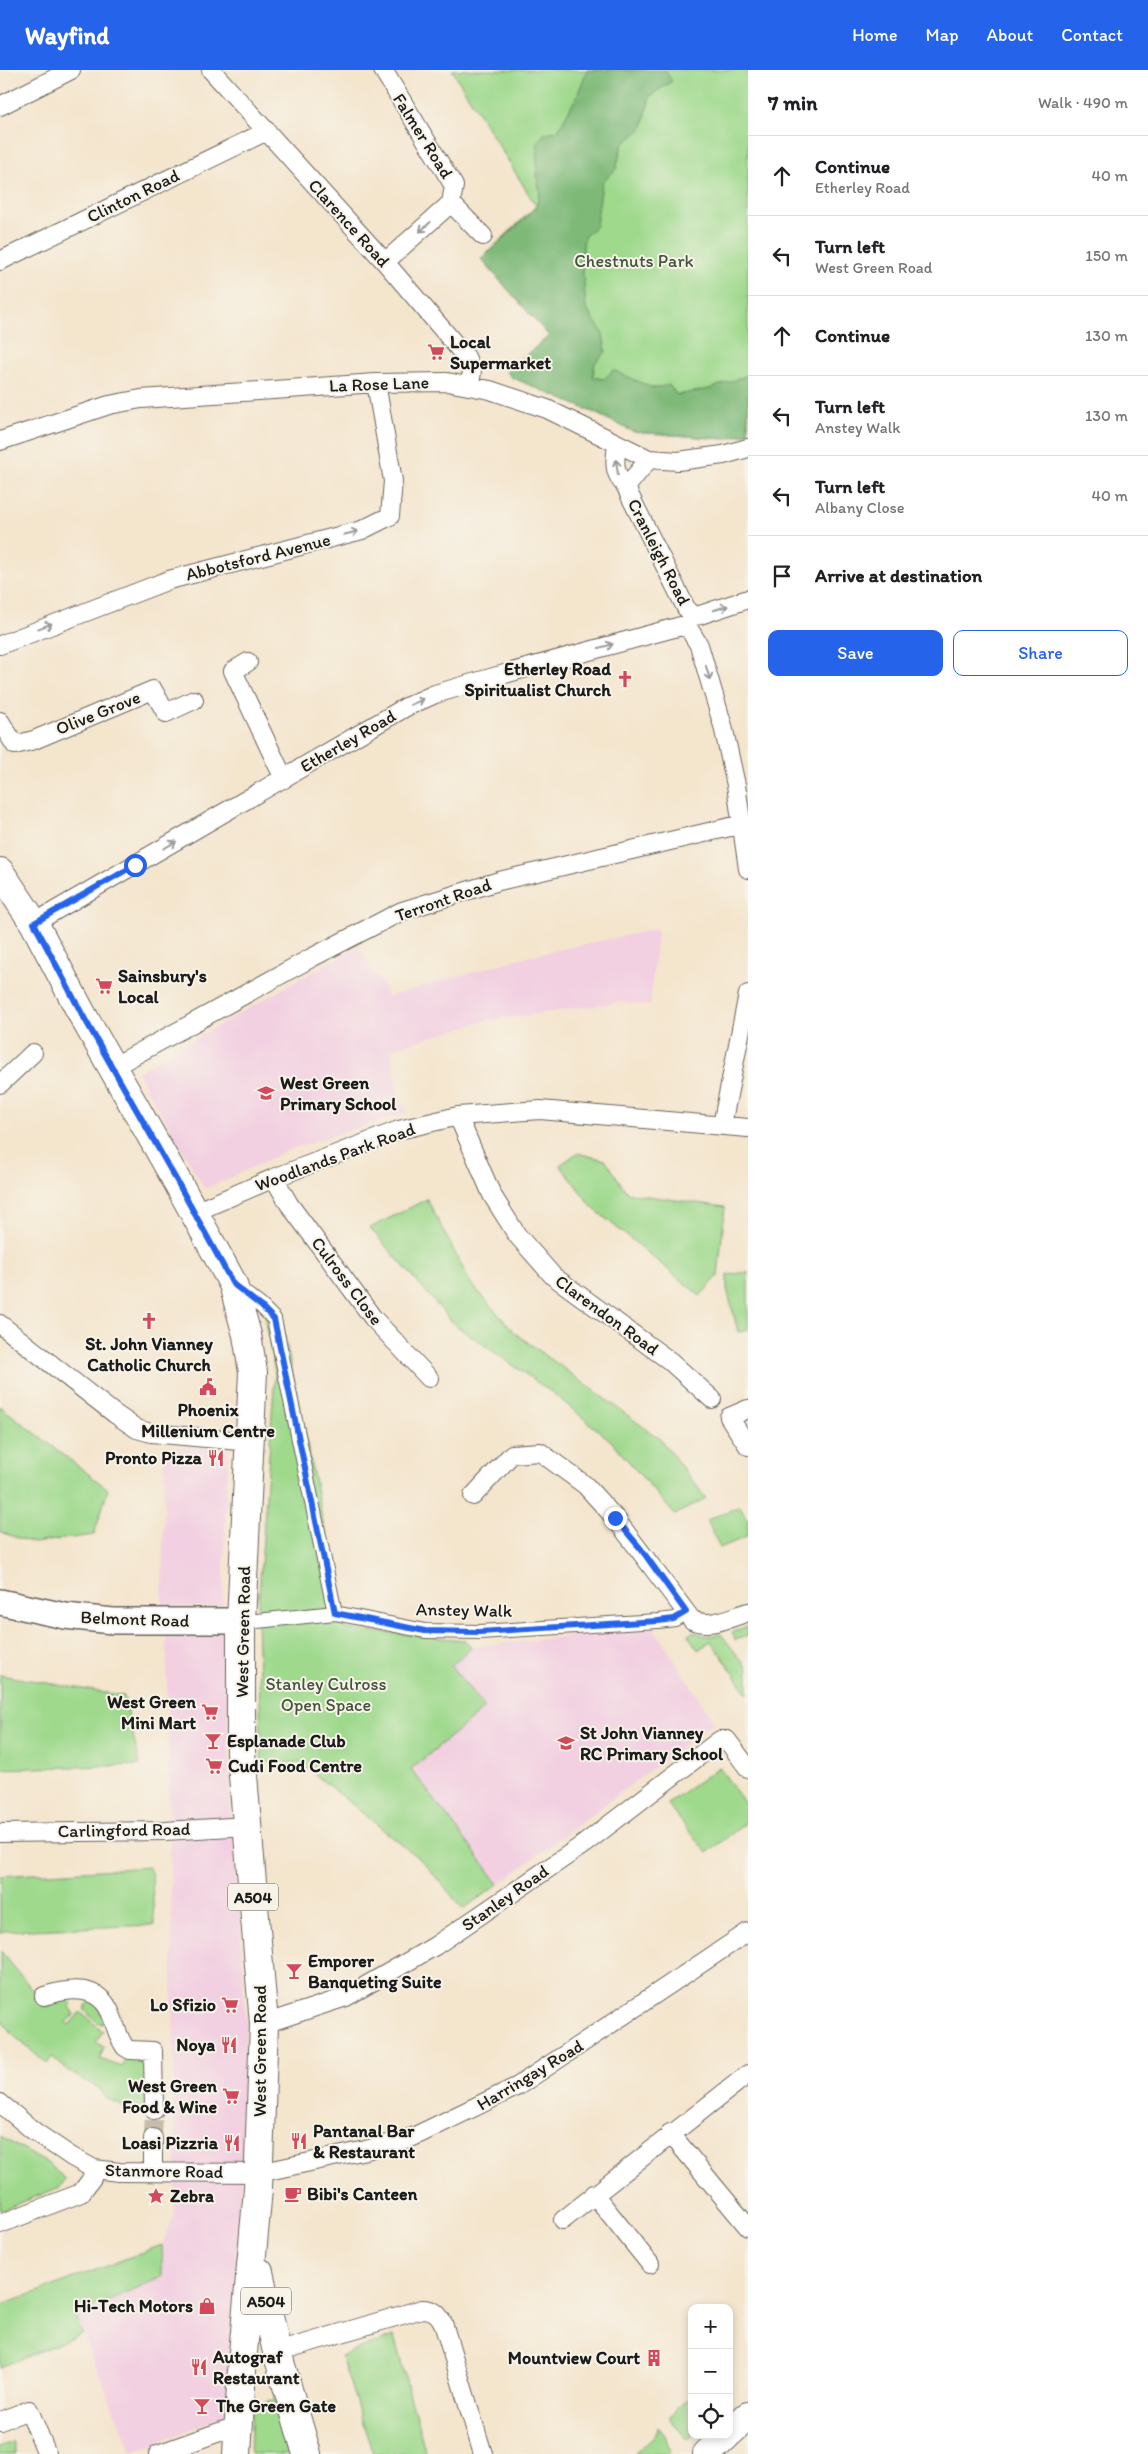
<!DOCTYPE html>
<html lang="en">
<head>
<meta charset="utf-8">
<style>
	body { margin:0; font-family:Itim,sans-serif; background:#f6f6f6; color:#202124 }
	.controls { position:absolute; right:15px; bottom:15px; display:grid; overflow:hidden; border-radius:10px; box-shadow:0 2px 8px #0003 }
	.controls button { width:45px; height:45px; display:grid; place-items:center; padding:0; border:0; border-bottom:1px solid #e0e0e0; background:#fff; color:#202124; font:25px sans-serif }
	.stop { position:absolute; width:15px; height:15px; margin:-11px; border:4px solid #2563eb; border-radius:50%; background:#fff }
	.stop.end { background:#2563eb; border-color:#fff; box-shadow:0 1px 5px #0008 }
	.list { margin:0; padding:0; list-style:none }
	h2 { display:flex; justify-content:space-between; align-items:center; height:65px; margin:0; padding:0 20px; font-size:21px }
	h2 small { font-size:16px; font-weight:400; color:#757577 }
	.list li { display:grid; grid-template-columns:32px 1fr auto; gap:15px; align-items:center; box-sizing:border-box; height:80px; padding:0 20px; border-top:1px solid #e0e0e0 }
	.list b { display:block; font-size:19px; white-space:nowrap }
	.list p { margin:0; font-size:16px; white-space:nowrap; color:#757577 }
	.list em { font-size:16px; font-style:normal; color:#757577 }
	.actions { display:flex; gap:10px; padding:15px 20px }
	.actions a { flex:1; padding:11px 0; border:1px solid #2563eb; border-radius:10px; text-align:center; font-size:18px; color:#2563eb }
	.actions .main { background:#2563eb; color:#fff }
	.icon { flex:none; width:28px; height:28px; fill:none; stroke:currentColor; stroke-width:2; stroke-linecap:round; stroke-linejoin:round }
	.map { position:relative; flex:none; width:748px; height:2384px; overflow:hidden }
	header { display:flex; align-items:center; gap:30px; box-sizing:border-box; height:70px; padding:0 25px; background:#2563eb; color:#fff }
	header strong { font-size:24px }
	nav { display:flex; gap:28px; margin-inline-start:auto; font-size:18px }
	main { display:flex }
	aside { flex:1; background:#fff }
	.map>svg:first-child { display:block }
</style>
</head>
<body>
<header>
<strong>Wayfind</strong>
<nav><a>Home</a><a>Map</a><a>About</a><a>Contact</a></nav>
</header>
<main>
<div class="map">
<svg width="748" height="2384" viewBox="0 0 748 2384">
	<rect width="100%" height="100%" fill="#f7f3e8"/>
	<filter id="ink" filterUnits="userSpaceOnUse"><feTurbulence type="fractalNoise" baseFrequency=".02" numOctaves="2"/><feDisplacementMap in="SourceGraphic" scale="10" xChannelSelector="R" yChannelSelector="G"/><feConvolveMatrix kernelMatrix="1 2 1 2 8 2 1 2 1" color-interpolation-filters="sRGB"/></filter>
	<filter id="wash" filterUnits="userSpaceOnUse"><feTurbulence type="fractalNoise" baseFrequency=".0096" numOctaves="4" result="noise"/><feDisplacementMap in="SourceGraphic" scale="20" xChannelSelector="R" yChannelSelector="G"/><feGaussianBlur stdDeviation="1.12" result="paint"/><feColorMatrix in="noise" values="0 0 0 0 0 0 0 0 0 0 0 0 0 0 0 0 0 1.4 0 .05"/><feComposite in="paint" operator="in"/></filter>
	<g filter="url(#wash)">
		<rect width="100%" height="100%" fill="#f4e5cd"/>
		<path fill="#f2cfe1" d="M657 859 650 936 622 932 485 951 391 979 399 1030 408 1042 291 1079 205 1119 137 1002 360 875 370 898 383 913 387 927 525 887Z
			M165 1377 228 1379 223 1537H162Z
			M227 1545 230 1725 240 1844 246 1952 244 2078 227 2344 132 2383 75 2245 162 2206V2175L174 2145 176 2117 166 1548Z
			M653 1557 714 1652 499 1814 411 1699 485 1638 451 1596 472 1577Z"/>
		<path fill="#9ed98c" stroke="#5d7a54" d="M452 0H748V363L725 369 634 362 595 343 511 307 506 302 549 266 481 189 536 136Z
			M577 1083 606 1090 627 1123 725 1137 718 1206 700 1226 593 1138 560 1095Z
			M427 1129 470 1212 515 1263 660 1369 706 1428 675 1445 610 1370 554 1324 454 1254 370 1158Z
			M748 1202V1260L738 1262 727 1219V1205Z
			M279 1238 345 1559 464 1570 472 1577 451 1596 485 1638 411 1699 499 1814 463 1839 423 1792 301 1693 262 1692 257 1551 275 1303 264 1239Z
			M0 1336 108 1419 94 1465 33 1473 0 1462Z
			M740 1436 748 1451V1466L720 1478 707 1450Z
			M748 1556V1566L735 1570 732 1562Z
			M693 1562 707 1566 721 1564 748 1599V1624L711 1571 698 1580 688 1565Z
			M0 1605 124 1626 140 1695 0 1699Z
			M719 1697 748 1738V1751L707 1783 667 1734Z
			M149 1797 152 1806 154 1855 4 1861 0 1864V1806Z
			M0 1880 47 1937 65 1926 72 1933 70 1937 75 1944 66 1952 69 1955 80 1942 103 1961 96 1972 104 1977 100 1989 122 1997 127 1985H146L148 2040 128 2043 118 2033 107 2029 100 2019 71 2003 52 1987 47 1994 14 1966 0 1949Z
			M93 1928 97 1932 104 1950 102 1954 97 1952 85 1941V1937Z
			M0 2066 50 2095 65 2109 60 2117 0 2141Z
			M162 2175V2207L75 2245 82 2264 0 2297V2236Z
			M394 2266 426 2384H373L341 2286Z
			M692 2326V2365L687 2369 668 2347Z
			M275 2329 291 2384H250L252 2337Z
			M658 2357 665 2365 670 2381 668 2384H634L654 2366Z
			M12 2372 16 2384H0V2377Z"/>
		<path fill="#7eb978" stroke="#4d6a4a" d="M587 0H665L672 11 650 26 643 57 622 75 616 99 602 113 596 156 584 167 582 190 586 238 603 263 606 282 595 293 593 307 604 309 613 300 653 318 669 315 677 325 709 319 748 305V363L725 369 634 362 595 343 511 307 506 302 549 266 481 189 536 138 540 122 537 105V72L544 64 558 60 577 26Z"/>
	</g>
	<g filter="url(#ink)">
		<g fill="none" stroke-linecap="round" stroke-linejoin="round">
			<path stroke="#c9bdaa" stroke-width="18" stroke-dasharray="18 9" stroke-linecap="butt" d="M153 2068 154 2040"/>
			<g stroke="#68625a" stroke-width="16">
				<path id="pedestrian" d="M237 1217 261 1236 274 1249 335 1543
					M241 1551H257L335 1543 425 1561 479 1562 658 1551 675 1549 685 1543"/>
			</g>
			<g stroke="#68625a" stroke-width="20">
				<path id="minor" d="M211 0 385 192 466 287 472 301 470 315
					M383 0 454 116 451 133 385 192
					M0 36 71 0
					M451 133 483 166
					M0 191 267 61
					M0 371 109 335 141 329 376 313 447 312 490 320 547 339 649 389 678 391 723 385 748 378
					M617 374C616 385 613 397 619 407 623 416 626 413 629 424L686 538 694 546 700 545 748 529
					M627 416 649 389
					M0 575 169 510 362 460 390 446 393 411 376 313
					M248 592 233 601 284 709
					M0 651 15 675 34 670 153 620 166 643 194 630
					M34 853 406 637 435 624 490 608 681 556 689 559 699 575 723 656 736 715 748 799
					M113 997 311 888 402 841 499 811 743 754
					M0 1014 33 983
					M458 1046 492 1125 517 1165 553 1206 670 1291 712 1329
					M722 1055 748 924
					M274 1108 289 1134 373 1248 429 1308
					M195 1142 274 1108 399 1060 458 1046 540 1040 748 1058
					M0 1254 115 1344 137 1359 151 1363 250 1372
					M748 1339 729 1347 748 1376
					M473 1426 512 1384 540 1382 585 1415 615 1448 692 1550C710 1558 730 1548 748 1542
					M0 1763 165 1761 247 1756
					M44 1926C70 1918 99 1914 111 1944 116 1956 118 1968 125 1977L130 1980 153 1981 154 2040
					M264 1954 346 1927 435 1876 584 1774 720 1670H727L748 1698
					M0 2033 35 2062 72 2087 94 2099 119 2102 259 2103 366 2080 413 2067 518 2016 748 1862
					M670 2063 748 2157
					M153 2101V2068
					M594 2124 650 2194
					M563 2150 748 2004
					M0 2154 81 2123 92 2108 94 2099
					M277 2282 422 2239C433 2239 438 2243 443 2253L483 2384
					M0 2351 29 2340 47 2384
					M158 2384 239 2355"/>
			</g>
			<g stroke="#68625a" stroke-width="28">
				<path id="secondary" d="M0 1532 65 1546 113 1551H241"/>
			</g>
			<g stroke="#68625a" stroke-width="30">
				<path id="primary" d="M0 802 34 853 82 944 178 1113 233 1214 247 1265 253 1302 241 1551V1682L264 1954 258 2119 243 2283 237 2384
					M259 2202 277 2282 307 2384
					M729 2363 748 2346
					M707 2384 727 2365"/>
			</g>
			<use href="#pedestrian" stroke="#fff" stroke-width="14"/>
			<use href="#minor" stroke="#fff" stroke-width="18"/>
			<use href="#secondary" stroke="#fff" stroke-width="25"/>
			<use href="#primary" stroke="#fff" stroke-width="28"/>
		</g>
		<defs><path id="oneway-shaft" d="M-6 0H5M1.5-3L5.5 0L1.5 3" fill="none" stroke-width="1.6" stroke-linecap="round" stroke-linejoin="round" transform="scale(1.25)"/></defs>
		<g stroke="#999">
			<use href="#oneway-shaft" transform="translate(425 157) rotate(138)"/>
			<use href="#oneway-shaft" transform="translate(617 397) rotate(-97)"/>
			<use href="#oneway-shaft" transform="translate(351 463) rotate(-14)"/>
			<use href="#oneway-shaft" transform="translate(721 538) rotate(-18)"/>
			<use href="#oneway-shaft" transform="translate(45 556) rotate(-20)"/>
			<use href="#oneway-shaft" transform="translate(606 576) rotate(-15)"/>
			<use href="#oneway-shaft" transform="translate(708 603) rotate(73)"/>
			<use href="#oneway-shaft" transform="translate(417 632) rotate(-23)"/>
			<use href="#oneway-shaft" transform="translate(170 775) rotate(-30)"/>
		</g>
	</g>
	<g fill="none" stroke-linecap="round" stroke-linejoin="round" filter="url(#ink)">
		<path stroke="#2563eb" stroke-width="6" d="M135 795 34 853 82 944 178 1113 233 1214 261 1236 274 1249 335 1543 425 1561 479 1562 658 1551 674 1549 686 1542 641 1479 615 1448"/>
	</g>
	<defs>
		<g id="supermarket-bare" transform="scale(1.35)"><path d="M-6-5.5h2.5l.6 2H6L4.5 2H-2.5L-4.4-4H-6ZM-1.5 3.2a1.3 1.3 0 1 0 .1 0ZM3 3.2a1.3 1.3 0 1 0 .1 0Z" fill="#d1495b" stroke="#f7f3e8" stroke-width="2.5" paint-order="stroke"/></g>
		<g id="church-bare" transform="scale(1.35)"><path d="M-1.2-6h2.4v3.5h3.3v2.4h-3.3V6h-2.4V-.1h-3.3v-2.4h3.3Z" fill="#d1495b" stroke="#f7f3e8" stroke-width="2.5" paint-order="stroke"/></g>
		<g id="school-bare" transform="scale(1.35)"><path d="M0-5L7-2L0 1L-7-2ZM-4 1L0 2.5L4 1V4Q0 6-4 4Z" fill="#d1495b" stroke="#f7f3e8" stroke-width="2.5" paint-order="stroke"/></g>
		<g id="civic-bare" transform="scale(1.35)"><path d="M-.6-6.5H3V-4.5H.6V-3L4-1V1h2V6H-6V1h2V-1L-.6-3ZM-1.2 2.5V6h2.4V2.5Z" fill="#d1495b" stroke="#f7f3e8" stroke-width="2.5" paint-order="stroke"/></g>
		<g id="restaurant-bare" transform="scale(1.35)"><path d="M-5-6h1v4h1v-4h1v4h1v-4h1v5L-1.5 .5V6h-2V.5L-5-1ZM5-6V6H3V1.5H1.5Q1.5-4 5-6Z" fill="#d1495b" stroke="#f7f3e8" stroke-width="2.5" paint-order="stroke"/></g>
		<g id="bar-bare" transform="scale(1.35)"><path d="M-6-5H6L.8 .8V4.5H3.5V6h-7V4.5H-.8V.8Z" fill="#d1495b" stroke="#f7f3e8" stroke-width="2.5" paint-order="stroke"/></g>
		<g id="cafe-bare" transform="scale(1.35)"><path d="M-5.5-4.5H6V0H3Q3 3.5 0 3.5H-2.5Q-5.5 3.5-5.5 0ZM3-3.2v2h1.7v-2ZM-6 4.5H4V6H-6Z" fill="#d1495b" stroke="#f7f3e8" stroke-width="2.5" paint-order="stroke"/></g>
		<g id="sight-bare" transform="scale(1.35)"><path d="M0-6L1.8-2.2L6-1.7L2.9 1.2L3.7 5.4L0 3.3L-3.7 5.4L-2.9 1.2L-6-1.7L-1.8-2.2Z" fill="#d1495b" stroke="#f7f3e8" stroke-width="2.5" paint-order="stroke"/></g>
		<g id="shop-bare" transform="scale(1.35)"><path d="M-5-2.5h2.3a2.7 3.5 0 0 1 5.4 0H5L5.5 6h-11ZM-1.5-2.5h3a1.5 2.3 0 0 0-3 0Z" fill="#d1495b" stroke="#f7f3e8" stroke-width="2.5" paint-order="stroke"/></g>
		<g id="building-bare" transform="scale(1.35)"><path d="M-4-6H4V6H1V3H-1V6H-4ZM-2.5-4.3h1.7v1.8h-1.7ZM.8-4.3h1.7v1.8H.8ZM-2.5-1h1.7V.8h-1.7ZM.8-1h1.7V.8H.8Z" fill="#d1495b" stroke="#f7f3e8" stroke-width="2.5" paint-order="stroke"/></g>
	</defs>
	<g fill-rule="evenodd">
		<use href="#supermarket-bare" x="436" y="282"/>
		<use href="#church-bare" x="625" y="609"/>
		<use href="#supermarket-bare" x="104" y="916"/>
		<use href="#school-bare" x="266" y="1023"/>
		<use href="#church-bare" x="149" y="1251"/>
		<use href="#civic-bare" x="208" y="1317"/>
		<use href="#restaurant-bare" x="216" y="1388"/>
		<use href="#supermarket-bare" x="210" y="1642"/>
		<use href="#bar-bare" x="213" y="1671"/>
		<use href="#school-bare" x="566" y="1673"/>
		<use href="#supermarket-bare" x="214" y="1696"/>
		<use href="#bar-bare" x="294" y="1901"/>
		<use href="#supermarket-bare" x="230" y="1935"/>
		<use href="#restaurant-bare" x="229" y="1975"/>
		<use href="#supermarket-bare" x="231" y="2026"/>
		<use href="#restaurant-bare" x="299" y="2071"/>
		<use href="#restaurant-bare" x="232" y="2073"/>
		<use href="#cafe-bare" x="293" y="2124"/>
		<use href="#sight-bare" x="156" y="2126"/>
		<use href="#shop-bare" x="207" y="2236"/>
		<use href="#building-bare" x="654" y="2288"/>
		<use href="#restaurant-bare" x="199" y="2297"/>
		<use href="#bar-bare" x="202" y="2336"/>
	</g>
	<g text-anchor="middle" dominant-baseline="central" stroke-width="4" stroke-linejoin="round" paint-order="stroke">
		<g fill="#f7f3e8" stroke="#5e5c59" stroke-width="1">
			<rect x="228" y="1813.5" width="50" height="27" rx="4"/>
			<rect x="241" y="2217.5" width="50" height="27" rx="4"/>
		</g>
		<g font-size="16" font-weight="bold" fill="#1c1c1c">
			<text x="253" y="1827">A504</text>
			<text x="266" y="2231">A504</text>
		</g>
		<g font-size="18" fill="#1c1c1c" stroke="#f7f3e8">
			<text transform="translate(423 66) rotate(58)">Falmer Road</text>
			<text transform="translate(133 126) rotate(-26)">Clinton Road</text>
			<text transform="translate(349 153) rotate(48)">Clarence Road</text>
			<text transform="translate(379 314) rotate(-2)">La Rose Lane</text>
			<text transform="translate(659 482) rotate(63)">Cranleigh Road</text>
			<text transform="translate(258 487) rotate(-14)">Abbotsford Avenue</text>
			<text transform="translate(98 643) rotate(-22)">Olive Grove</text>
			<text transform="translate(348 671) rotate(-30)">Etherley Road</text>
			<text transform="translate(443 830) rotate(-19)">Terront Road</text>
			<text transform="translate(335 1087) rotate(-20)">Woodlands Park Road</text>
			<text transform="translate(347 1211) rotate(53)">Culross Close</text>
			<text transform="translate(607 1245) rotate(36)">Clarendon Road</text>
			<text transform="translate(464 1540) rotate(1)">Anstey Walk</text>
			<text transform="translate(135 1549) rotate(2)">Belmont Road</text>
			<text transform="translate(243 1562) rotate(-89)">West Green Road</text>
			<text transform="translate(124 1760) rotate(-1)">Carlingford Road</text>
			<text transform="translate(505 1828) rotate(-35)">Stanley Road</text>
			<text transform="translate(260 1981) rotate(-90)">West Green Road</text>
			<text transform="translate(530 2005) rotate(-31)">Harringay Road</text>
			<text transform="translate(164 2101) rotate(1)">Stanmore Road</text>
		</g>
		<g font-size="18" fill="#43553e" stroke="#f7f3e8">
			<text x="634" y="191">Chestnuts Park</text>
			<text x="326" y="1614">Stanley Culross<tspan x="326" dy="21">Open Space</tspan></text>
		</g>
		<g font-size="18" font-weight="bold" fill="#1c1c1c" stroke="#f7f3e8" text-anchor="start">
			<text x="450" y="272">Local<tspan x="450" dy="21">Supermarket</tspan></text>
			<text x="611" y="599" text-anchor="end">Etherley Road<tspan x="611" dy="21">Spiritualist Church</tspan></text>
			<text x="118" y="906">Sainsbury's<tspan x="118" dy="21">Local</tspan></text>
			<text x="280" y="1013">West Green<tspan x="280" dy="21">Primary School</tspan></text>
			<text x="149" y="1274" text-anchor="middle">St. John Vianney<tspan x="149" dy="21">Catholic Church</tspan></text>
			<text x="208" y="1340" text-anchor="middle">Phoenix<tspan x="208" dy="21">Millenium Centre</tspan></text>
			<text x="202" y="1388" text-anchor="end">Pronto Pizza</text>
			<text x="196" y="1632" text-anchor="end">West Green<tspan x="196" dy="21">Mini Mart</tspan></text>
			<text x="580" y="1663">St John Vianney<tspan x="580" dy="21">RC Primary School</tspan></text>
			<text x="227" y="1671">Esplanade Club</text>
			<text x="228" y="1696">Cudi Food Centre</text>
			<text x="308" y="1891">Emporer<tspan x="308" dy="21">Banqueting Suite</tspan></text>
			<text x="216" y="1935" text-anchor="end">Lo Sfizio</text>
			<text x="215" y="1975" text-anchor="end">Noya</text>
			<text x="217" y="2016" text-anchor="end">West Green<tspan x="217" dy="21">Food &amp; Wine</tspan></text>
			<text x="313" y="2061">Pantanal Bar<tspan x="313" dy="21">&amp; Restaurant</tspan></text>
			<text x="218" y="2073" text-anchor="end">Loasi Pizzria</text>
			<text x="307" y="2124">Bibi's Canteen</text>
			<text x="170" y="2126">Zebra</text>
			<text x="193" y="2236" text-anchor="end">Hi-Tech Motors</text>
			<text x="213" y="2287">Autograf<tspan x="213" dy="21">Restaurant</tspan></text>
			<text x="640" y="2288" text-anchor="end">Mountview Court</text>
			<text x="216" y="2336">The Green Gate</text>
		</g>
	</g>
</svg>
<div class="controls">
<button>+</button>
<button>−</button>
<button><svg class="icon" aria-label="locate" viewBox="0 0 24 24"><circle cx="12" cy="12" r="6"/><path d="M12 2v4M12 18v4M2 12h4M18 12h4"/></svg></button>
</div>
<div class="stop" style="left:135px;top:795px"></div>
<div class="stop end" style="left:615px;top:1448px"></div>
</div>
<aside>
<h2>7 min<small>Walk · 490 m</small></h2>
<ul class="list">
<li><svg class="icon" aria-label="ahead" viewBox="0 0 24 24"><path d="M12 20V5M6 11l6-6 6 6"/></svg><div><b>Continue</b><p>Etherley Road</p></div><em>40 m</em></li>
<li><svg class="icon" aria-label="left" viewBox="0 0 24 24"><path d="M17 20v-9H6M10 6l-5 5 5 5"/></svg><div><b>Turn left</b><p>West Green Road</p></div><em>150 m</em></li>
<li><svg class="icon" aria-label="ahead" viewBox="0 0 24 24"><path d="M12 20V5M6 11l6-6 6 6"/></svg><div><b>Continue</b></div><em>130 m</em></li>
<li><svg class="icon" aria-label="left" viewBox="0 0 24 24"><path d="M17 20v-9H6M10 6l-5 5 5 5"/></svg><div><b>Turn left</b><p>Anstey Walk</p></div><em>130 m</em></li>
<li><svg class="icon" aria-label="left" viewBox="0 0 24 24"><path d="M17 20v-9H6M10 6l-5 5 5 5"/></svg><div><b>Turn left</b><p>Albany Close</p></div><em>40 m</em></li>
<li><svg class="icon" aria-label="arrive" viewBox="0 0 24 24"><path d="M6 21V4h12l-3 4 3 4H6"/></svg><div><b>Arrive at destination</b></div></li>
</ul>
<div class="actions"><a class="main">Save</a><a>Share</a></div>
</aside>
</main>
</body>
</html>
